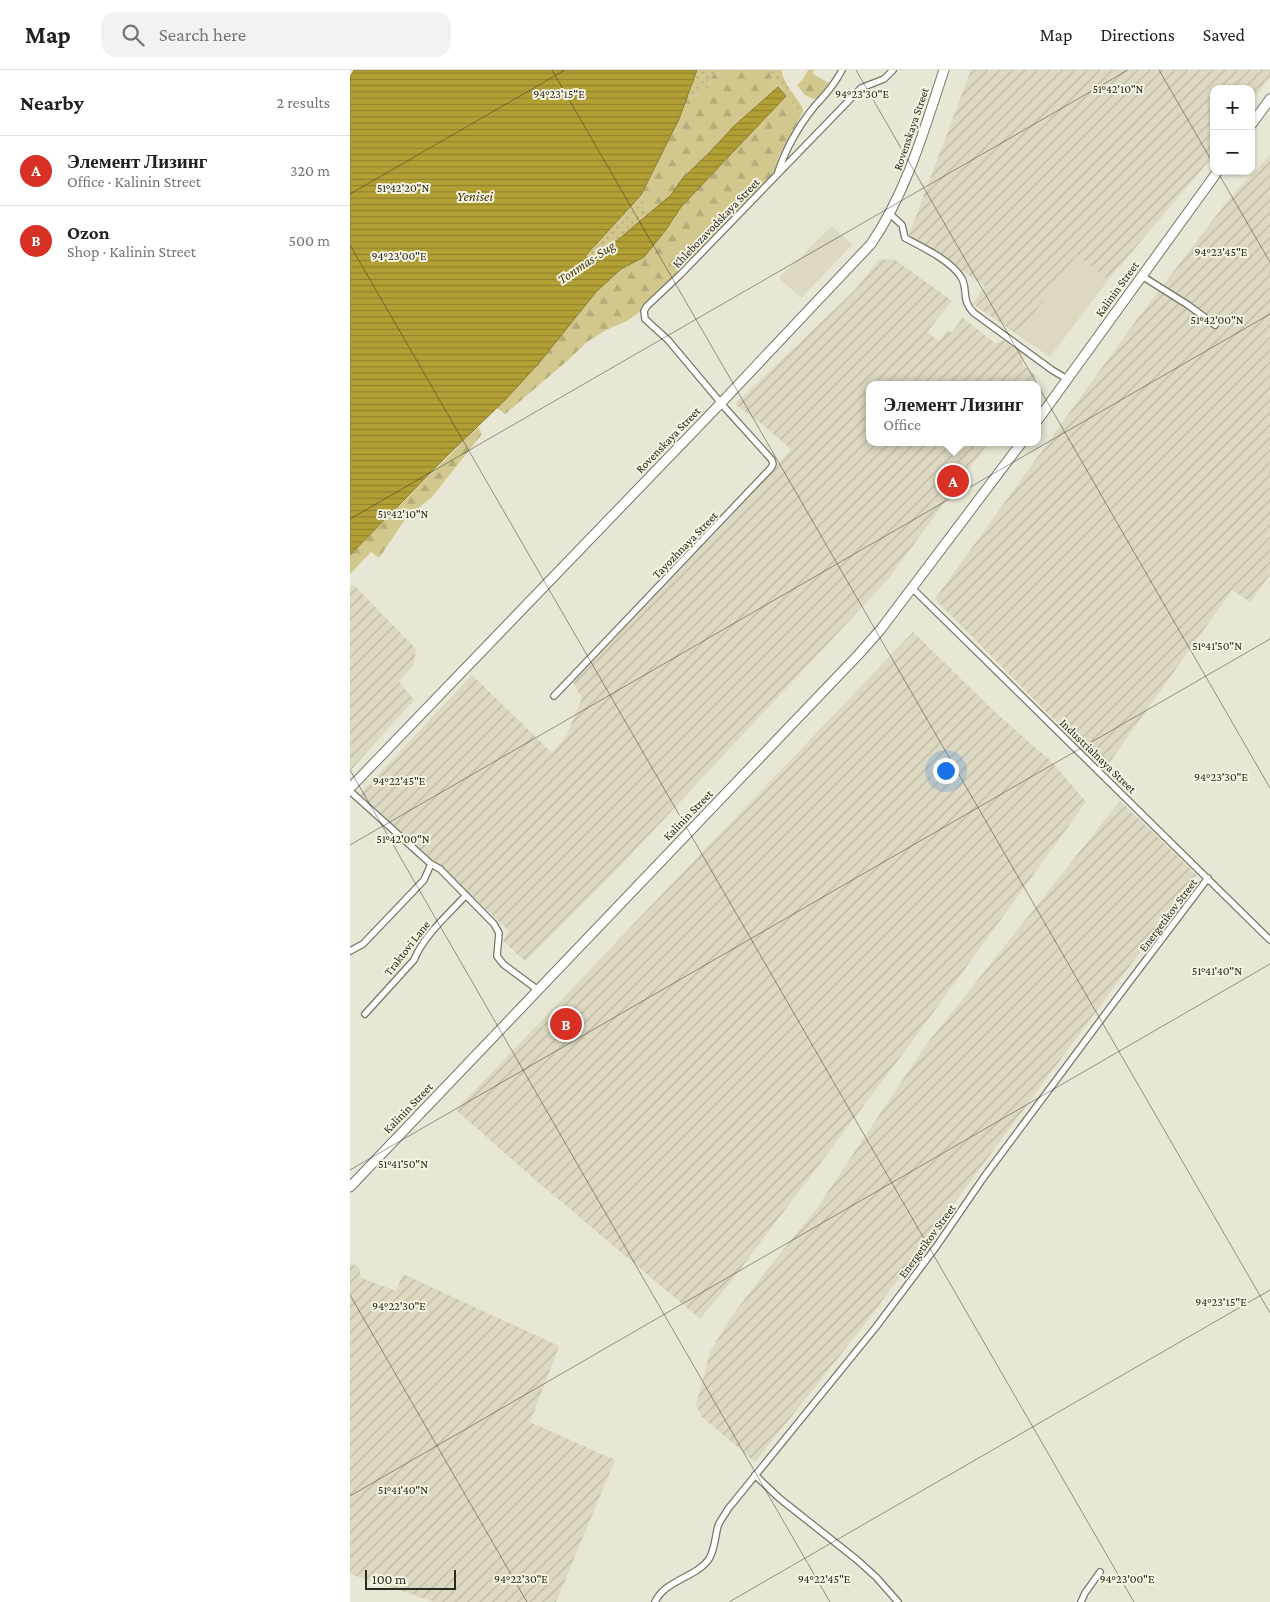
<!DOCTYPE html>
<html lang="en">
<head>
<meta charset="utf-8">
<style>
	body { margin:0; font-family:"Crimson Pro",serif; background:#f2f2f2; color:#202124 }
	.controls { position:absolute; right:15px; top:15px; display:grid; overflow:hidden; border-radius:10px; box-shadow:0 1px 4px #0004 }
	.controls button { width:45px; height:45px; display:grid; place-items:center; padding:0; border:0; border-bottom:1px solid #e0e0e0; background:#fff; color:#202124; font:25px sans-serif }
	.scale { position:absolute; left:15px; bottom:12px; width:91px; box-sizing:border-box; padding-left:5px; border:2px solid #2b2923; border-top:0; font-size:14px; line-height:18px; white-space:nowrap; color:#2b2923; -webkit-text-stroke:4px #f6f3e1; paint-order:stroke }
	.you { position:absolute; left:595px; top:700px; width:18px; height:18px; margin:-12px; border:4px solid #fff; border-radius:50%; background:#1a73e8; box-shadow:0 0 0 8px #1a73e833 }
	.badge { display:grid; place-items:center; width:32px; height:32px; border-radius:50%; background:#d93025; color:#fff; font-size:16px; font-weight:700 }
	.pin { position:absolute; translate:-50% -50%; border:2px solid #fff; box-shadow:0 1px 5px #0006 }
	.popup { position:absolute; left:516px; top:311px; width:175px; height:65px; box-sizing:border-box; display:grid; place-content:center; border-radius:10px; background:#fff; filter:drop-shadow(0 1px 4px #0005); font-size:16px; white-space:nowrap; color:#757577 }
	.popup b { font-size:19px; color:#202124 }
	.popup::after { content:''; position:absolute; left:50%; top:100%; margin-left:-10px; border:10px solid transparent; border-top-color:#fff }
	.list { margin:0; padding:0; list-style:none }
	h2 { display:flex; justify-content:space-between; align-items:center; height:65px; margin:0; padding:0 20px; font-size:21px }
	h2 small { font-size:16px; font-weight:400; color:#757577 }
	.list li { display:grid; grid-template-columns:32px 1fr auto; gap:15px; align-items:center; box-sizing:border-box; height:70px; padding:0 20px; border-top:1px solid #e0e0e0 }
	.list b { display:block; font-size:19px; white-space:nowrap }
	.list p { margin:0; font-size:16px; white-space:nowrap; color:#757577 }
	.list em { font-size:16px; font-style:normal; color:#757577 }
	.icon { flex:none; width:28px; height:28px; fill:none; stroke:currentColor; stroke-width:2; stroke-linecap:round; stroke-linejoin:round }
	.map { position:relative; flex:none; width:920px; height:1532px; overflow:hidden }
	header { display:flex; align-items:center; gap:30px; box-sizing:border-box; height:70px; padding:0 25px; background:#fff; border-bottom:1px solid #e0e0e0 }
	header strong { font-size:24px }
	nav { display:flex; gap:28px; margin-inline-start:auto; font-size:18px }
	.search { width:350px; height:45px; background:#f2f2f2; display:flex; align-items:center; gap:12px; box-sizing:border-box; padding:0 18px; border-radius:15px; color:#757577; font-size:19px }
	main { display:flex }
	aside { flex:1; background:#fff }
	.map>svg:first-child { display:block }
</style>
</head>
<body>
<header>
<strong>Map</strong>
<div class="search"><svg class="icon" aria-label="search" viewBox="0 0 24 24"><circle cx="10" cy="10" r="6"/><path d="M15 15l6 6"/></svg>Search here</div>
<nav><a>Map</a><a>Directions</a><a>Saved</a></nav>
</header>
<main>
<aside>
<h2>Nearby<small>2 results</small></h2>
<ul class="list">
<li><span class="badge">A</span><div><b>Элемент Лизинг</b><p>Office · Kalinin Street</p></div><em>320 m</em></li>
<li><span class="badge">B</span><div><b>Ozon</b><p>Shop · Kalinin Street</p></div><em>500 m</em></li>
</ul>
</aside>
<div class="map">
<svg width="920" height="1532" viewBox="0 0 920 1532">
	<defs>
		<pattern id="industrial-furrows" width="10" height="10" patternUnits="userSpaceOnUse" patternTransform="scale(1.25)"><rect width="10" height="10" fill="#dcd8c1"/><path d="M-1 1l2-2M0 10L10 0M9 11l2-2" fill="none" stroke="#bdb9a6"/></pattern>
		<pattern id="grass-dots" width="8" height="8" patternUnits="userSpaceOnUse" patternTransform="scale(1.25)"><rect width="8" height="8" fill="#d2c88e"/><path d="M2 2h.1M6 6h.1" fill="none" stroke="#b4ac7a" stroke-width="1.8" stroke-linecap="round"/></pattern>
		<pattern id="forest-firs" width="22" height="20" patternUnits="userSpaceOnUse" patternTransform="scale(1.25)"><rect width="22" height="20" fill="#d2c88e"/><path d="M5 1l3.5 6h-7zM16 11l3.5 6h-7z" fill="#b4ac7a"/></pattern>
		<pattern id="water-rules" width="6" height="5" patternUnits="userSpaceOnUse" patternTransform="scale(1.25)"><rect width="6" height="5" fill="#b2a035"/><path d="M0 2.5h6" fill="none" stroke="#91822c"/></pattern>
	</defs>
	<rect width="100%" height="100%" fill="#e8e6d4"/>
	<path fill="#dcd8c1" d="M482 156 502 175 451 228 429 208Z
		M727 185 758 210 700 287 668 265Z"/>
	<path fill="url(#industrial-furrows)" d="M621 0H920V7L901 33V19H864V85L758 210 727 185 668 265 623 234 635 216 559 165Z
		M920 85V505L900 532 882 520 754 700 585 529 785 252 879 129Z
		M544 189 602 231 577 262 589 271 597 261 602 262 613 248 646 274 653 270 671 283 673 295 687 306 681 315H519V372H639L539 508 270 796 175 891 153 871 159 861 112 816 10 724 122 605 202 683 217 665 232 628 223 612 410 416 441 379 413 355 385 334 505 220 529 190Z
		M4 515 66 579 64 594 49 612 64 630 0 701V516Z
		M563 562 645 642 702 692 736 732 564 969 379 1214 350 1249 182 1107 106 1040Z
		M770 731 847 805 512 1258 405 1392 351 1346 346 1335 360 1282 381 1247 417 1200 465 1141 576 975Z
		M0 1193 9 1197 11 1208 46 1221 53 1204 209 1276 180 1352 265 1390 206 1532H85L0 1504Z"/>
	<path fill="url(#grass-dots)" d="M347 0H364L358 19 336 30Z
		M419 0H431C436 18 445 24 453 39L452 44 423 11Z
		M291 125 298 145 257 179 234 194 236 185Z"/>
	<path fill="url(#forest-firs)" d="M364 0H419L423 11 428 17 384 56 360 82 332 109 321 125 298 145 291 125 329 49 336 30 358 19Z
		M458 0H464L463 4 479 13 468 28 463 29 455 25 447 15 453 9Z
		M436 26 452 44 429 86 423 104 291 241 277 251 256 260 237 272 217 291 155 344 147 338 189 293 246 222 271 199 294 187 315 161 331 137Z
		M128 357 132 364 82 427 56 448 29 488 21 482 0 504V485Z"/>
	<path fill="url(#water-rules)" stroke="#8a7c30" d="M4 0H347L329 49 291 125 236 185 235 194 257 179 321 125 332 109 360 82 384 56 428 17 436 26 331 137 315 161 294 187 271 199 246 222 189 293 155 330 97 386 0 485V7Z"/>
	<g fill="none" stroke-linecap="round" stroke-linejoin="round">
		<g stroke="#787666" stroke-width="8">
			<path id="street" d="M427 105C435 80 448 57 464 37 475 25 485 14 492 0
				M540 144 552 155 555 168C572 177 600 190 611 207 619 220 610 229 624 243L702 300 717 309
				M792 206 838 235 865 255
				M561 517 920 870
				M204 626 421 398 423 394 422 390 376 339 318 270 295 249 294 241 297 236 331 204 511 18 534 9 543 0
				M0 721 81 794 90 799 144 854 149 863 147 886 153 894 188 920
				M0 881 13 874 74 810 81 794
				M15 944 64 890C74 865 98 845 116 825
				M405 1405 429 1428 506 1489 526 1507 548 1532
				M305 1532C315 1510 347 1507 359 1489 365 1479 365 1467 368 1456 370 1450 375 1445 378 1439L526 1257 586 1177 634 1107 771 923 858 808
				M731 1532 735 1523 750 1502"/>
		</g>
		<g stroke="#787666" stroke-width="11">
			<path id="secondary" d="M901 55 920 29
				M687 351 868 101
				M0 718 371 333 521 174C557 121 574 60 594 0
				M0 1117 509 584 531 559 672 372"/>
		</g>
		<use href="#street" stroke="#fff" stroke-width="5.5"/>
		<use href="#secondary" stroke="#fff" stroke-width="9"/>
	</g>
	<path fill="none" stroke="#2b2923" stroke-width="1" stroke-opacity="0.45" d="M202 0 920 1243M506 0 920 718M809 0 864 95M867 101 920 192M0 124 215 0M0 175 784 1532M0 449 778 0M0 700 480 1532M0 775 920 244M0 1100 920 569M0 1225 177 1532M0 1426 920 894M379 1532 920 1220"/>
	<g text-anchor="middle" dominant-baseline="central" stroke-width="4" stroke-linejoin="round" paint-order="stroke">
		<g font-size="12" fill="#2b2923" stroke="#f6f3e1">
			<text transform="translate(561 59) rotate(-71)">Rovenskaya Street</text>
			<text transform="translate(366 153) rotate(-46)">Khlebozavodskaya Street</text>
			<text transform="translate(767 219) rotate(-54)">Kalinin Street</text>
			<text transform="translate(318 370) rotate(-46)">Rovenskaya Street</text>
			<text transform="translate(335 475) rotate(-46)">Tayozhnaya Street</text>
			<text transform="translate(748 686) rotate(44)">Industrialnaya Street</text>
			<text transform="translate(338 745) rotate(-46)">Kalinin Street</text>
			<text transform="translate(818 845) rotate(-53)">Energetikov Street</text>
			<text transform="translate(57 878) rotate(-52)">Traktovi Lane</text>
			<text transform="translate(58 1038) rotate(-46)">Kalinin Street</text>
			<text transform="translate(577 1171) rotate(-54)">Energetikov Street</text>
		</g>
		<g font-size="14" font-style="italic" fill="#413a0e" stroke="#f6f3e1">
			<text x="125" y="126">Yenisei</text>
			<text transform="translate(236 192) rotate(-34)">Tonmas-Sug</text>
		</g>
	</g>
	<g font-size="12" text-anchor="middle" fill="#2b2923" stroke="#f6f3e1" stroke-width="4" stroke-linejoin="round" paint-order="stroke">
		<text x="768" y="23">51°42'10"N</text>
		<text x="512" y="28">94°23'30"E</text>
		<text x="209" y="28">94°23'15"E</text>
		<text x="53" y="122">51°42'20"N</text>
		<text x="871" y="186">94°23'45"E</text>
		<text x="49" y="190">94°23'00"E</text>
		<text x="867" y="254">51°42'00"N</text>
		<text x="53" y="448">51°42'10"N</text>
		<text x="867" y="580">51°41'50"N</text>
		<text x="871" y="711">94°23'30"E</text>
		<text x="49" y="715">94°22'45"E</text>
		<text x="53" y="773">51°42'00"N</text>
		<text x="867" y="905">51°41'40"N</text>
		<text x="53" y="1098">51°41'50"N</text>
		<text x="871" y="1236">94°23'15"E</text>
		<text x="49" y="1240">94°22'30"E</text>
		<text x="53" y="1424">51°41'40"N</text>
		<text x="171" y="1513">94°22'30"E</text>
		<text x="474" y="1513">94°22'45"E</text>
		<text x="777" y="1513">94°23'00"E</text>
	</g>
</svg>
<div class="controls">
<button>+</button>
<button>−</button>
</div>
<div class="scale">100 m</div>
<div class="you"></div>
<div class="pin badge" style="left:603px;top:411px">A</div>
<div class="popup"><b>Элемент Лизинг</b>Office</div>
<div class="pin badge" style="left:216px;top:954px">B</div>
</div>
</main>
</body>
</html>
